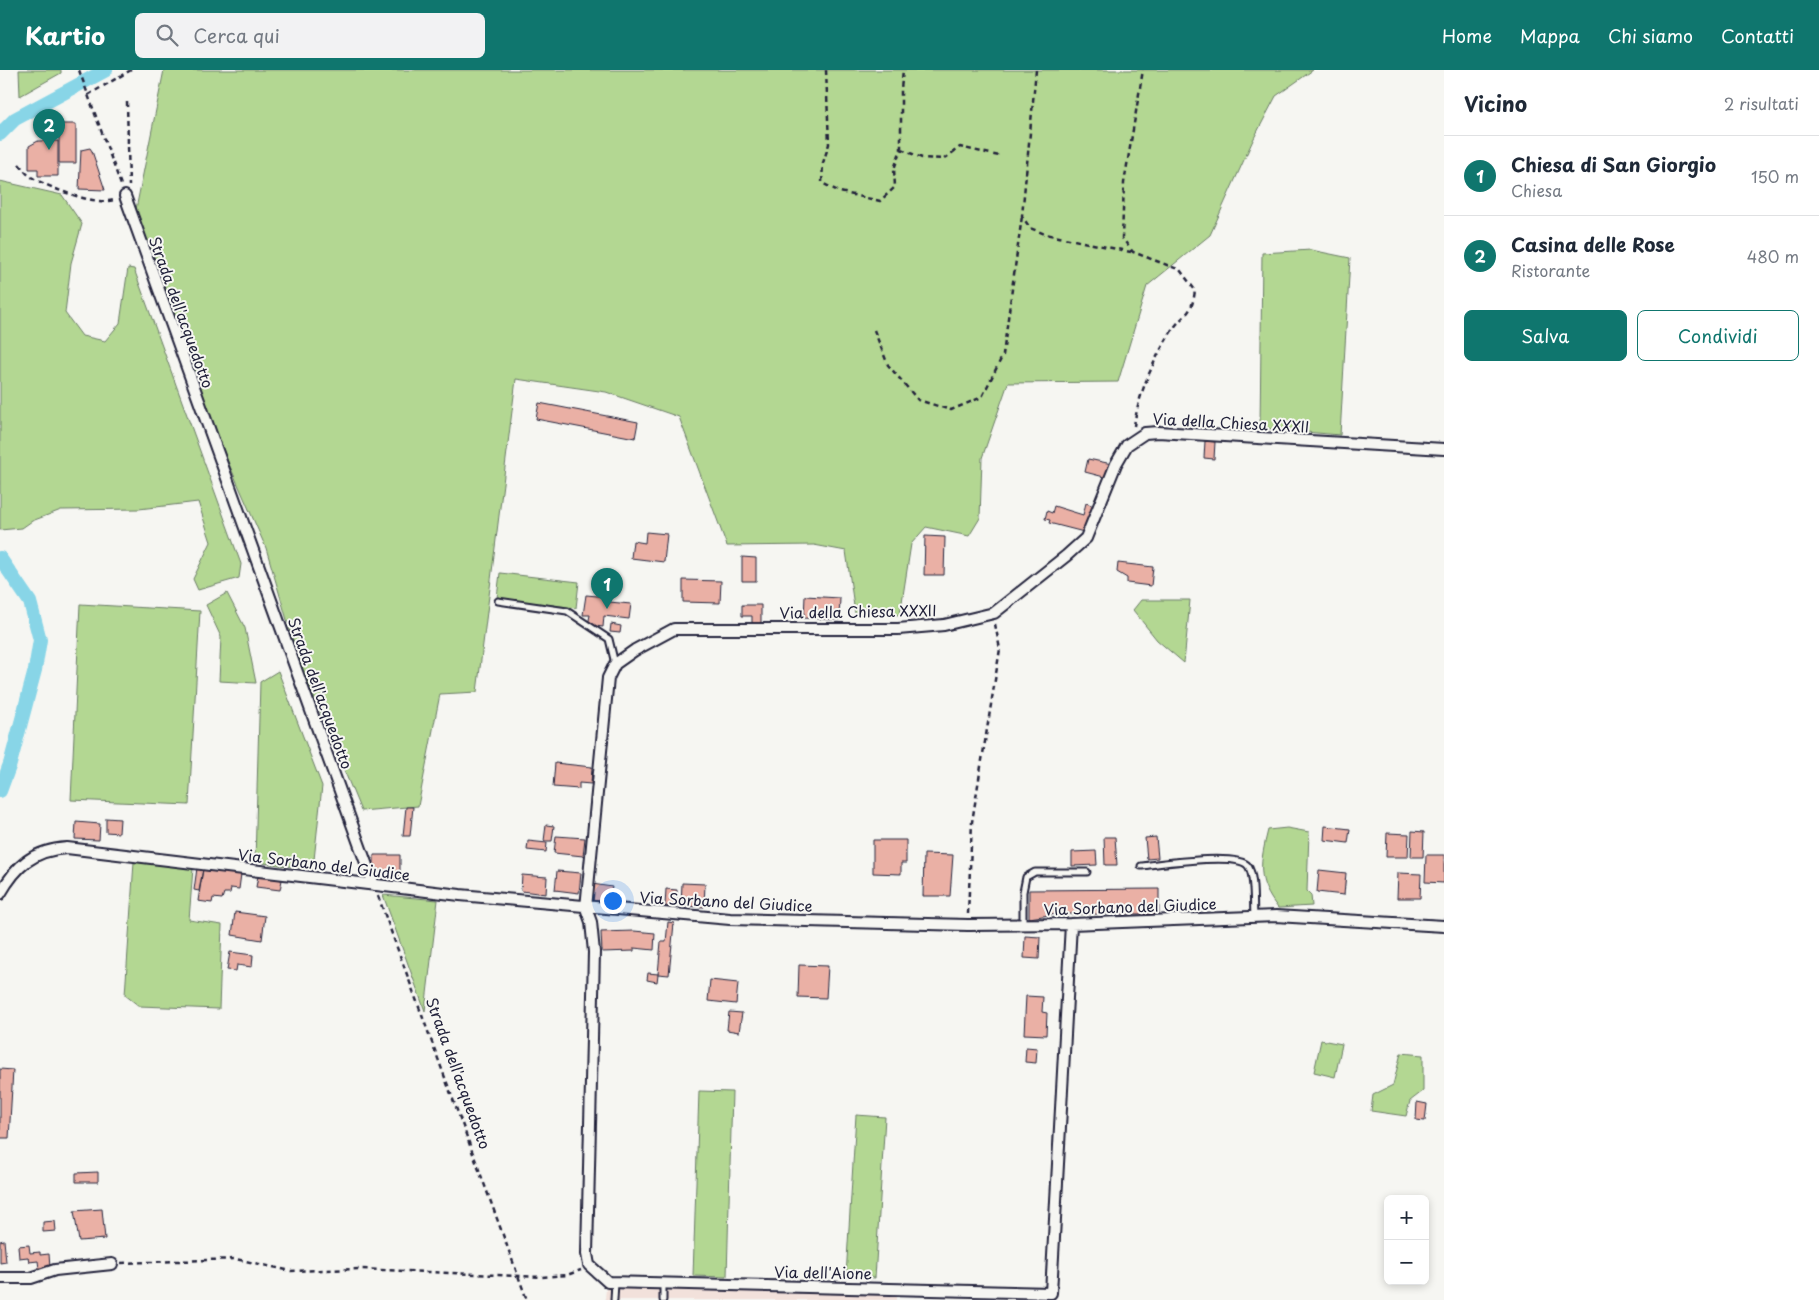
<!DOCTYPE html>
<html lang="it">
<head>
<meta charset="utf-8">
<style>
	body { margin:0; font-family:"Playpen Sans",sans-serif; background:#f2f2f3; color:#1f2937 }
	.controls { position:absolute; right:15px; bottom:15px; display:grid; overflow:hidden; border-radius:8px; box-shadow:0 2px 8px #0003 }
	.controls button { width:45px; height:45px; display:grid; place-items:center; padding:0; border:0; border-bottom:1px solid #e0e1e3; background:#fff; color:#1f2937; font:25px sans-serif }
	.you { position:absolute; left:612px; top:830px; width:18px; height:18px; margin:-12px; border:4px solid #fff; border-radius:50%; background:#1a73e8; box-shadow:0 0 0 8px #1a73e833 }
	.badge { display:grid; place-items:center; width:32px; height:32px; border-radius:50%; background:#0f766e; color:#fff; font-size:16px; font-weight:700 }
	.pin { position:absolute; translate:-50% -41px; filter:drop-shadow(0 1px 2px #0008) }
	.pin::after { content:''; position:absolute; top:26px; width:18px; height:15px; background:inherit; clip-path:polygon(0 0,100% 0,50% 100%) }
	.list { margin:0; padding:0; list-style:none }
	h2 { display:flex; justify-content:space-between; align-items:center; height:65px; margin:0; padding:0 20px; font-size:21px }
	h2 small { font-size:16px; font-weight:400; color:#747a83 }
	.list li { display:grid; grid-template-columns:32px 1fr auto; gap:15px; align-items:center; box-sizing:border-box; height:80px; padding:0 20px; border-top:1px solid #e0e1e3 }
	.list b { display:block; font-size:19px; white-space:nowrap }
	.list p { margin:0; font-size:16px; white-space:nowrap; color:#747a83 }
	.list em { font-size:16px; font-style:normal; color:#747a83 }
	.actions { display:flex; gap:10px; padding:15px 20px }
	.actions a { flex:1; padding:11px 0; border:1px solid #0f766e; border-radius:8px; text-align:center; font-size:18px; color:#0f766e }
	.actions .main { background:#0f766e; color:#fff }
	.icon { flex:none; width:28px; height:28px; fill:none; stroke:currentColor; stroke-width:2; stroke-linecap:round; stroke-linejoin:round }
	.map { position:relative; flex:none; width:1444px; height:1230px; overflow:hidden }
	header { display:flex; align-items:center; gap:30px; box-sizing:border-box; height:70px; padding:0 25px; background:#0f766e; color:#fff }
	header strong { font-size:24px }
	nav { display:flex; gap:28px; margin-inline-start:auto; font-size:18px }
	.search { width:350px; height:45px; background:#f2f2f3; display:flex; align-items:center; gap:12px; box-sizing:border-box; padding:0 18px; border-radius:8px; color:#747a83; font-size:19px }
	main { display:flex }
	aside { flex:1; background:#fff }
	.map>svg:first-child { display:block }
</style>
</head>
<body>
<header>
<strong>Kartio</strong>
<div class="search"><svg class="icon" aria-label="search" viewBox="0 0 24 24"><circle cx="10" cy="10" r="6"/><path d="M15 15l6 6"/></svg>Cerca qui</div>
<nav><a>Home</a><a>Mappa</a><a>Chi siamo</a><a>Contatti</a></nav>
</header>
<main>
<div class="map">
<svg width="1444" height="1230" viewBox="0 0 1444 1230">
	<rect width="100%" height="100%" fill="#f6f6f2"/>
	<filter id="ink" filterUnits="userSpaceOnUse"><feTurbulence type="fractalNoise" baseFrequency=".02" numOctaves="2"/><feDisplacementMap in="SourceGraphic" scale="10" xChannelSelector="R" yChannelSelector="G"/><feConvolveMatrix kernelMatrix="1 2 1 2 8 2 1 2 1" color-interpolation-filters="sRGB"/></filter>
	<g filter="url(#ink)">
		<path fill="#f2e1db" d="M606 1217 897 1222V1230H605Z"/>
		<path fill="#b3d792" stroke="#6a7c66" d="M19 0H61V3L20 26Z
			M164 0H1313L1276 26 1253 70 1210 165 1147 216 1118 312 1008 313 982 388 980 448 969 466 926 457 911 474 900 545 855 543 846 481 814 475 727 476 679 347 606 322 516 309 477 622 440 624 418 736 361 741 299 591 266 478 218 369 135 144Z
			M0 111 62 125 82 154 71 193 65 243 82 266 105 271 120 253 128 198 134 199 241 494 239 508 198 520 193 509 211 472 198 432 139 439 61 440 32 451 22 458 0 460Z
			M1311 180 1350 188 1340 365 1260 358 1262 183Z
			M500 503 579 512 576 538 497 528Z
			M227 523 245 558 256 613 219 611 221 567 206 535Z
			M1141 530H1190L1184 593 1157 570 1133 540Z
			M80 534 200 541 189 735 71 730Z
			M278 601 322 716 313 799 255 792 260 612Z
			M1287 758 1309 762 1307 821 1311 825 1312 836 1278 838C1256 810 1260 793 1268 760Z
			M134 792 193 798 189 850 222 855 219 939 139 936 125 925Z
			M383 825 438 830 425 941Z
			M1321 970 1342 974 1335 1007 1314 1002Z
			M1401 983 1423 985V1021L1410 1031 1406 1046 1371 1041 1373 1025 1393 1015Z
			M699 1021 732 1022 727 1207 693 1206Z
			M856 1045 885 1047 875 1208 846 1206Z"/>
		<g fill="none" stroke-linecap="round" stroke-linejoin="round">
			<path stroke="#88d5e7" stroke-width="14" d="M0 64 15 49 106 0
				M0 488 30 532 40 570 35 600 10 694 0 721"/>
		</g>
		<path fill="#eab0a5" stroke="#22223b" d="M59 54H76V93H59Z
			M38 71H58V106H38V99H29V76Z
			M90 78 92 81 105 120 79 119 81 80Z
			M539 333 638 352 635 368 536 349Z
			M1205 371 1215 372 1214 389 1204 388Z
			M1088 389 1112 394 1108 408 1085 402Z
			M1086 433 1094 436 1084 462 1049 453 1050 450 1045 449 1047 441 1052 443 1054 436 1083 445Z
			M646 462 667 464 664 492 631 488 633 471 645 473Z
			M925 466 945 467 944 505H924Z
			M742 487 756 488V511H742Z
			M1118 493 1153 497 1151 516 1127 513V508L1117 502Z
			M683 510 721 511 720 533 683 532Z
			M586 525 609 527V532L631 534 629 549 604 546 603 557 588 555 590 545H583Z
			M805 526 840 528 839 550 804 548Z
			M742 535H761V555H752V546H742Z
			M611 554 621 556 620 563 610 562Z
			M555 693 592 697 591 714 579 713V719L553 717Z
			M406 737H413L410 766H403Z
			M106 748 120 749 119 763 106 762Z
			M76 752 100 754 99 770 75 769Z
			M546 755 554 756 552 771H544Z
			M1325 756 1350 759 1348 773 1324 770Z
			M1412 761 1424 762 1423 787H1411Z
			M1387 763 1409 764 1408 787H1386Z
			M556 766 585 768 583 786 554 783Z
			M1104 767H1115L1117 795H1105Z
			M1156 767 1158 788 1147 789 1145 768Z
			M873 770H906V793H901V804L873 803Z
			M528 771 547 773 546 782 527 780Z
			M1096 781 1097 795 1072 796V782Z
			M924 784 953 785 950 826H923Z
			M374 785H400V808H374Z
			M1426 785H1444V813L1425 812Z
			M197 798 203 799 199 821 194 820Z
			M203 799 241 804 239 819 231 818 230 823H224L222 829 213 828 212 833 198 831Z
			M1319 800 1346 803 1344 825 1317 822Z
			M557 801 581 803 579 823 555 820Z
			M1398 803 1421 804 1420 828H1397Z
			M522 805 547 807 546 824 521 821Z
			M258 806 282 810 280 820 256 817Z
			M682 813 705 814 704 837 681 836Z
			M592 814 612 817 609 832 590 830Z
			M666 819 677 820 676 837 665 836Z
			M1159 819V844H1056L1029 848V820Z
			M235 842 265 846 262 870 232 865Z
			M668 852 674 853 669 905 658 904 661 872H666Z
			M634 861 655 863 654 880 634 878V881L602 882 601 862Z
			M1025 866 1040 867 1039 889 1024 888Z
			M230 882 253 885 252 897 237 895 236 901 227 900Z
			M799 895 828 896 826 928 798 927Z
			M648 903 658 904 657 912 647 910Z
			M710 910 738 913 736 934 708 931Z
			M1026 926 1043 927 1042 942 1047 943 1046 965 1024 964Z
			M729 942 742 943 739 962 727 960Z
			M1026 977 1037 978 1036 993 1025 992Z
			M0 999 13 1000 9 1068H0Z
			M1417 1032 1427 1034 1425 1051 1416 1050Z
			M98 1102V1112H76V1103Z
			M102 1139 105 1169 79 1171 74 1141Z
			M55 1151 56 1161 43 1162V1152Z
			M4 1170 6 1192 0 1193V1171Z
			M29 1175 30 1183 40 1182V1185L49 1184 50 1198 39 1199 38 1191 29 1192 28 1187 19 1188 18 1176Z"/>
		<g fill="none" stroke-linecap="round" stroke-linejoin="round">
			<g stroke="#22223b" stroke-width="9">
				<path id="lane" d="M498 531 567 541 609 569 615 594
					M1141 796C1159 794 1238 782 1248 796 1255 805 1253 835 1254 846
					M1023 854V822L1026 807 1035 802H1087
					M663 1213V1230
					M614 1230 615 1212"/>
			</g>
			<g stroke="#22223b" stroke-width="14">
				<path id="street" d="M125 126 374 815
					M0 824C16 796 33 780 67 778L460 825 730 849 968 855 1071 854 1276 846 1444 856
					M1071 854 1051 1223 608 1212 589 1195 587 1184 594 882 591 852 586 838 608 608 615 594 635 580 674 559H898L944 555 994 543 1066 486 1086 468 1116 394 1127 375 1145 363 1158 362 1444 379
					M0 1208H31L55 1200 112 1194"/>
			</g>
			<path stroke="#22223b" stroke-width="2.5" stroke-dasharray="5 4" stroke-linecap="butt" d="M79 0 121 115
				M826 0 829 74 823 93 822 113 840 122 880 131 895 117 894 99 901 79V19L903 0
				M1036 0 1022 146 1030 158 1045 164 1131 182
				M88 25 131 0
				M127 32 129 116
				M901 79 922 88 944 89 960 77 999 86
				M19 94C23 99 27 105 33 108 50 118 95 136 114 130
				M874 260 888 295 918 330 951 340 982 327 1003 285 1022 146
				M1134 356C1139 322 1153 291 1171 262 1184 242 1192 247 1195 220L1180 200 1133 182 1122 168 1124 113 1143 0
				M378 826 527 1230
				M968 844 972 752 1000 579 995 554
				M121 1193 236 1189 291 1201 360 1199 542 1207 567 1205 581 1200"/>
			<use href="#lane" stroke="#f6f6f2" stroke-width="5"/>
			<use href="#street" stroke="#f6f6f2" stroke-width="10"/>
		</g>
	</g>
	<g text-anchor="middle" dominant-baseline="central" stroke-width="4" stroke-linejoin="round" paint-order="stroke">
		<g font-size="15" fill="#22223b" stroke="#f6f6f2">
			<text transform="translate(182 242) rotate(70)">Strada dell'acquedotto</text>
			<text transform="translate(1231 352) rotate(3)">Via della Chiesa XXXII</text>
			<text transform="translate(858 541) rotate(-1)">Via della Chiesa XXXII</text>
			<text transform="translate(321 623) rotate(70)">Strada dell'acquedotto</text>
			<text transform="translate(324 794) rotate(7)">Via Sorbano del Giudice</text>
			<text transform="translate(726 831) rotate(3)">Via Sorbano del Giudice</text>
			<text transform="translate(1130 836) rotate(-2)">Via Sorbano del Giudice</text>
			<text transform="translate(459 1003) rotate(70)">Strada dell'acquedotto</text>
			<text transform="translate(823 1202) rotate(1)">Via dell'Aione</text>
		</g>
	</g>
</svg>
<div class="controls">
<button>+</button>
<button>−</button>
</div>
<div class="you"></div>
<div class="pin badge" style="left:607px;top:539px">1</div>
<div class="pin badge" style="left:49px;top:80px">2</div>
</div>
<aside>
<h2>Vicino<small>2 risultati</small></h2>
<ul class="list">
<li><span class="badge">1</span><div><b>Chiesa di San Giorgio</b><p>Chiesa</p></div><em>150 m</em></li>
<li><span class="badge">2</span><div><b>Casina delle Rose</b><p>Ristorante</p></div><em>480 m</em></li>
</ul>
<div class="actions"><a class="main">Salva</a><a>Condividi</a></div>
</aside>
</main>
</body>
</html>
